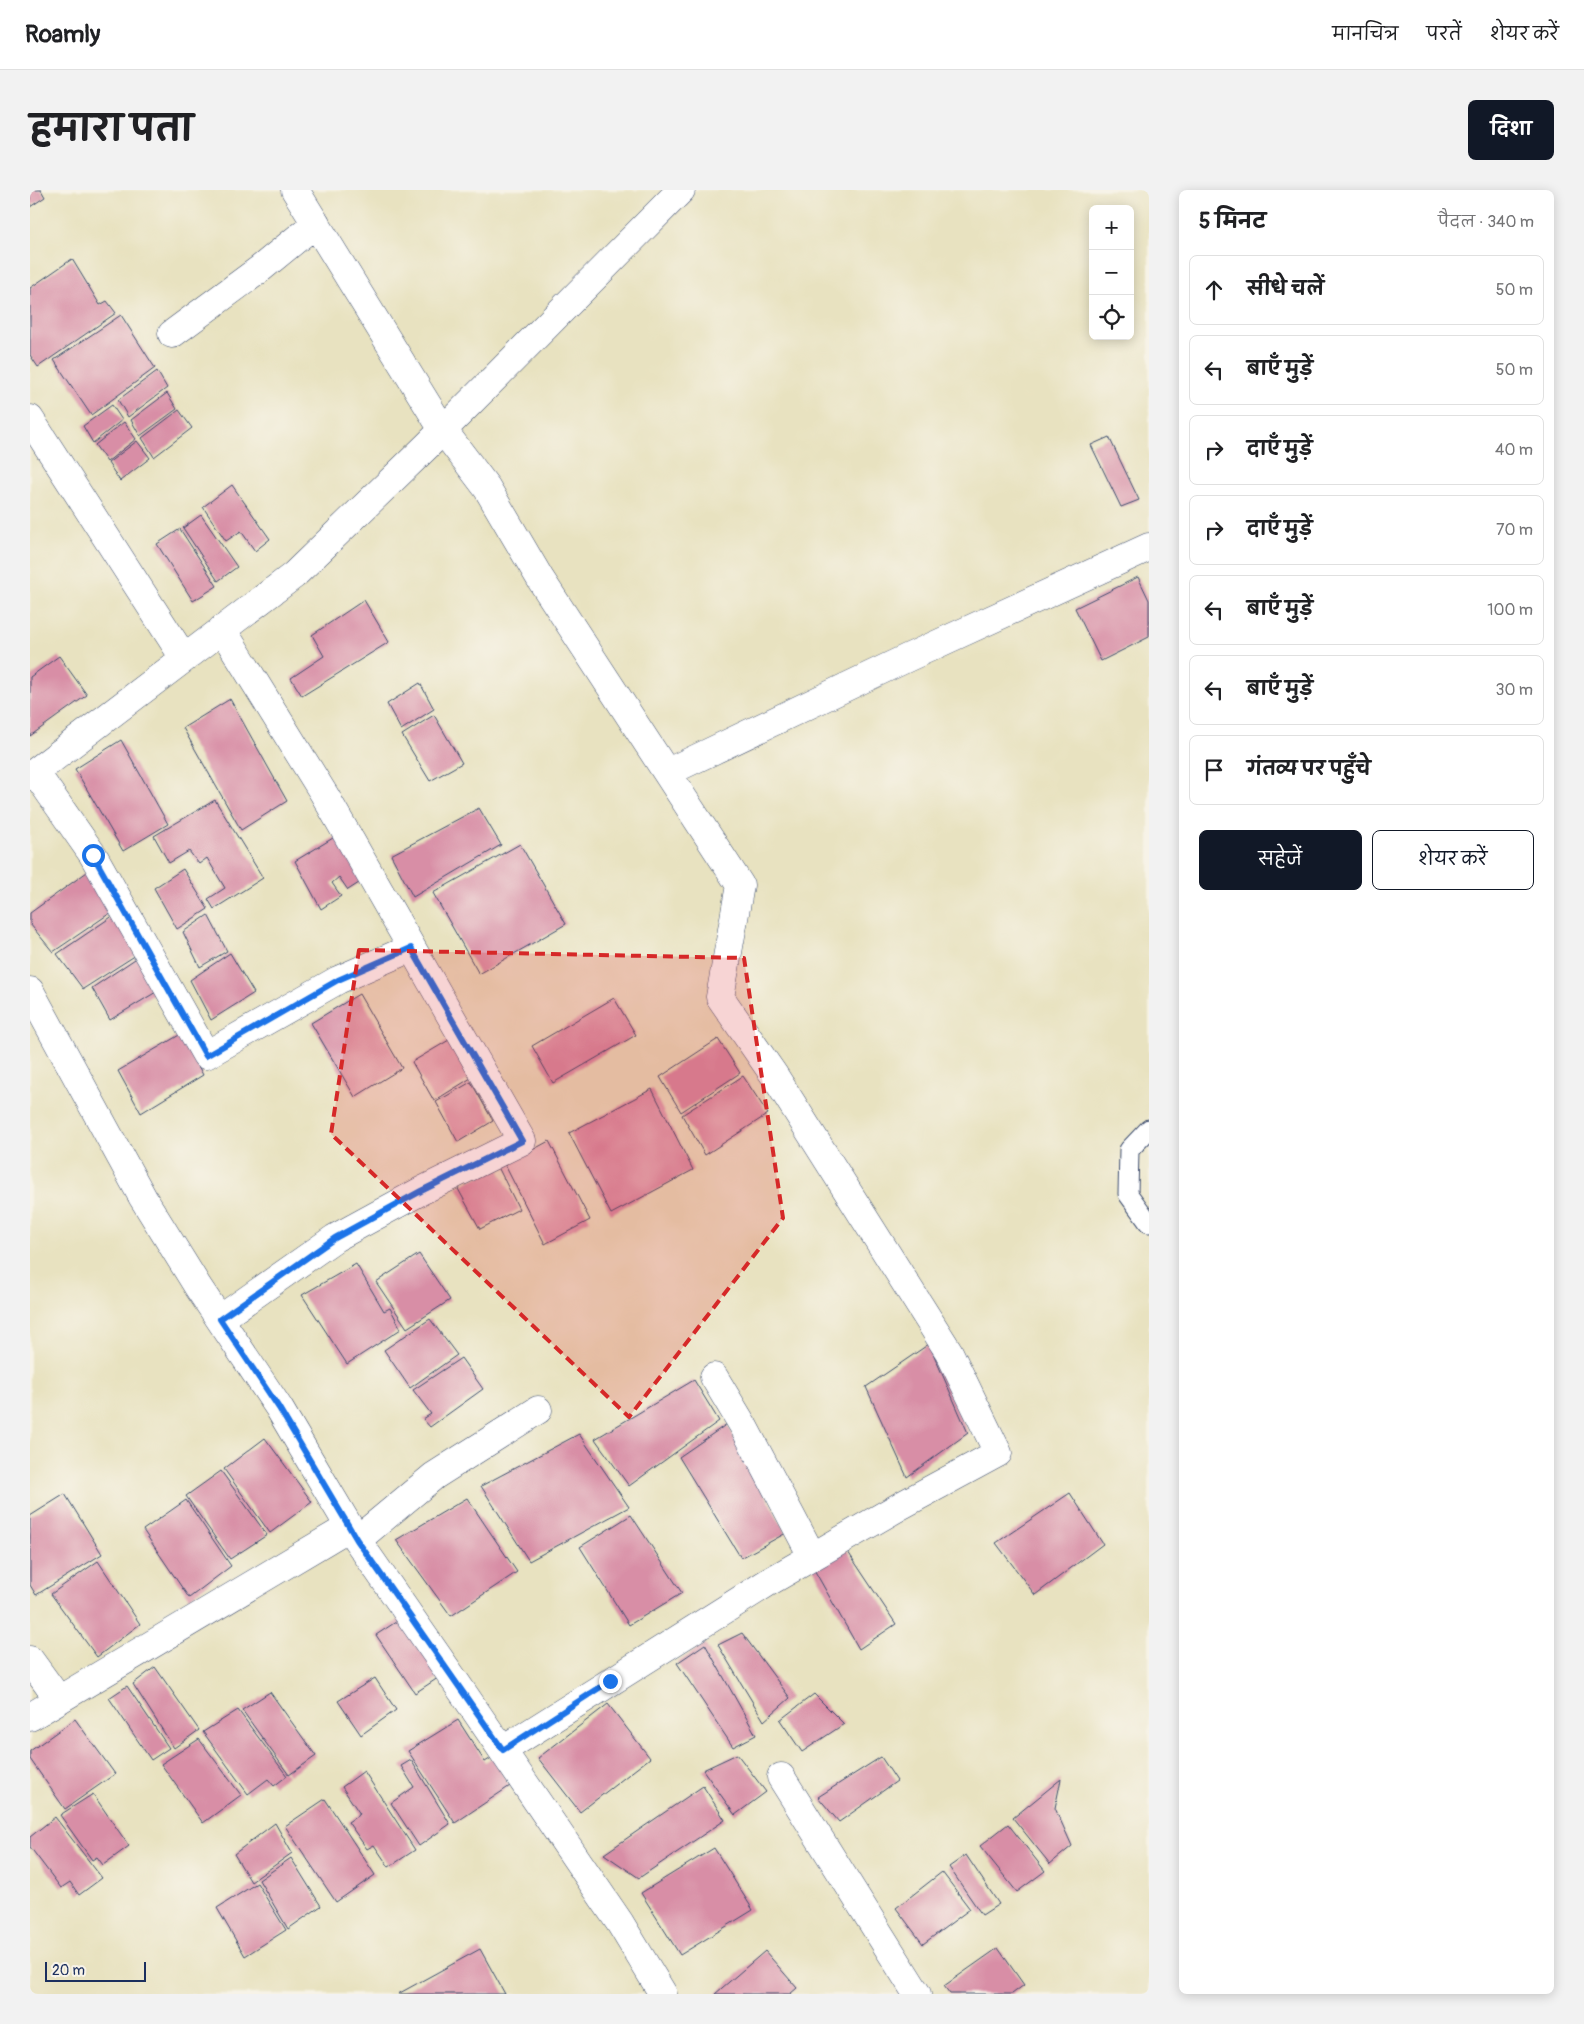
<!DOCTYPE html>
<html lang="hi">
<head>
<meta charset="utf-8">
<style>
	body { margin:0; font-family:Pangolin,"Playpen Sans Deva",sans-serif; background:#f2f2f2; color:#202124 }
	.controls { position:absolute; right:15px; top:15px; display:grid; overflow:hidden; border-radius:8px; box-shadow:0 2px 12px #0003 }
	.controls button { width:45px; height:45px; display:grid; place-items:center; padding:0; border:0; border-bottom:1px solid #e0e0e0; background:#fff; color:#202124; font:25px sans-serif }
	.scale { position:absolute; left:15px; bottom:12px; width:101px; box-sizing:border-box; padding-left:5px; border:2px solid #1b2f5e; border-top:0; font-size:14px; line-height:18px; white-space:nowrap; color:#1b2f5e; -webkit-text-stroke:4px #f7f3e8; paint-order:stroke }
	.stop { position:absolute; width:15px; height:15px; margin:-11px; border:4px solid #1a73e8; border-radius:50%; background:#fff }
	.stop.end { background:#1a73e8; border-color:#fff; box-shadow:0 1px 5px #0008 }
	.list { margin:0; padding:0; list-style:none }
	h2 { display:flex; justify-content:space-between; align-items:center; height:65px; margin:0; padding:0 20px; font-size:21px }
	h2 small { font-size:16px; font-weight:400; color:#757577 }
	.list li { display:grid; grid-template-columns:32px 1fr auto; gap:15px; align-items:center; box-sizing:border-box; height:70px; margin:0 10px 10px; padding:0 10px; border:1px solid #e0e0e0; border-radius:8px }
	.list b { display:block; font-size:19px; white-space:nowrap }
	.list em { font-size:16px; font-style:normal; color:#757577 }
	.actions { display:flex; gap:10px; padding:15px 20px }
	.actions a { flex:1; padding:11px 0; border:1px solid #111827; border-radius:8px; text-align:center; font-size:18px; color:#111827 }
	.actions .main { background:#111827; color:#fff }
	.icon { flex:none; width:28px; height:28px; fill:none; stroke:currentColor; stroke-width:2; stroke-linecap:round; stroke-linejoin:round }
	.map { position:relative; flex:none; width:1119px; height:1804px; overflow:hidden; border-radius:8px }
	header { display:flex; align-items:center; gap:30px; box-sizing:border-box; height:70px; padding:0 25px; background:#fff; border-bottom:1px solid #e0e0e0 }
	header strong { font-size:24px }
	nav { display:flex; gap:28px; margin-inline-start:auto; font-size:18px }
	.intro { display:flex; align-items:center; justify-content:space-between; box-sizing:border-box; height:120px; padding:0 30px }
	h1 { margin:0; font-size:35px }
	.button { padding:12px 22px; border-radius:8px; background:#111827; color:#fff; font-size:18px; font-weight:700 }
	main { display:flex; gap:30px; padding:0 30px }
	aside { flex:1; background:#fff; border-radius:8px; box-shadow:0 2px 12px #0003 }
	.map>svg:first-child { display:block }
</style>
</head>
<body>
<header>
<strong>Roamly</strong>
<nav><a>मानचित्र</a><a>परतें</a><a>शेयर करें</a></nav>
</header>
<div class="intro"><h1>हमारा पता</h1><a class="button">दिशा</a></div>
<main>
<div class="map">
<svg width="1119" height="1804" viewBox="0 0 1119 1804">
	<rect width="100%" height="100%" fill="#f7f3e8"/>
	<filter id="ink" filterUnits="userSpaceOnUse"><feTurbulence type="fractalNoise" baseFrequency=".02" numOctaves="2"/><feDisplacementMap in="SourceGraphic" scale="10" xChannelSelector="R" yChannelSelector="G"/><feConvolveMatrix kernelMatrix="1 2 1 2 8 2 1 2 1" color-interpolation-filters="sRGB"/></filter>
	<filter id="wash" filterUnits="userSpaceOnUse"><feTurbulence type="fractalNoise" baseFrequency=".0096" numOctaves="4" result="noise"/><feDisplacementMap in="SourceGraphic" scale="20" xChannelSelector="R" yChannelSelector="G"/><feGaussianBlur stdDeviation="1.12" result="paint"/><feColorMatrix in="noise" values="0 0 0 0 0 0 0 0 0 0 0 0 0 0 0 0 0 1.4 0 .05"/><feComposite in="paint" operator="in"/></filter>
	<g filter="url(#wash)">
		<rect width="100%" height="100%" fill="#e8e2c0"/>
		<g id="blocks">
			<path fill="#d88ea6" d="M0 0H11L15 7 0 17Z
				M42 69 70 115 77 111 86 123 8 177 0 165V98Z
				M91 125 125 178 61 225 24 170Z
				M127 181 137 198 98 227 88 210Z
				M137 203 147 219 110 246 101 230Z
				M82 215 92 230 63 253 53 236Z
				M149 220 162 238 124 267 112 248Z
				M94 232 106 249 77 272 65 255Z
				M1079 247 1109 310 1091 317 1061 255Z
				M107 251 120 268 90 291 78 273Z
				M202 295 240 349 225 361 211 341 196 351 173 317Z
				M171 325 207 377 188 391 153 338Z
				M150 339 187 396 163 411 127 354Z
				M1108 387 1119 410V447L1071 471 1045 418Z
				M334 410 359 452 272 506 261 488 294 466 282 445Z
				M29 466 57 505 0 546V487Z
				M390 493 404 519 371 540 357 514Z
				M200 509 257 611 211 640 153 538Z
				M404 525 432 573 400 591 372 545Z
				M91 550 138 634 93 661 45 579Z
				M185 610 233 688 184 719 178 709 195 698 177 668 169 674 159 661 139 673 124 646Z
				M449 618 471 655 383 707 361 665Z
				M308 645 332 691 318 700 309 687 302 693 311 706 291 719 265 671Z
				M490 654 536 734 449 784 403 703Z
				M64 677 89 717 23 762 0 734V723Z
				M153 679 178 719 147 739 124 698Z
				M90 721 114 760 53 799 27 764Z
				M178 725 197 761 170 777 153 742Z
				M200 763 224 803 181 830 160 790Z
				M111 765 131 799 80 830 62 798Z
				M329 804 372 878 325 907 281 833Z
				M584 808 606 845 523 893 502 856Z
				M151 844 173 885 111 923 88 881Z
				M688 849 710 883 651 922 630 887Z
				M419 850 441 888 404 911 382 872Z
				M713 886 738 924 675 965 652 925Z
				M441 892 463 931 428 952 406 912Z
				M622 899 663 980 581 1024 539 943Z
				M519 951 560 1030 515 1054 475 975Z
				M468 977 489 1019 450 1039 427 997Z
				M389 1064 420 1110 377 1138 346 1092Z
				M326 1074 354 1121 360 1118 371 1139 317 1174 272 1105Z
				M400 1129 427 1165 380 1198 354 1160Z
				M899 1154 938 1243 877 1287 836 1197Z
				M431 1168 453 1199 400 1237 393 1229 401 1224 383 1200Z
				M664 1190 689 1231 599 1296 565 1249Z
				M697 1234 756 1343 711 1368 649 1267Z
				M549 1244 599 1317 499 1371 451 1296Z
				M235 1248 282 1312 240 1343 194 1279Z
				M191 1281 237 1345 200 1369 156 1306Z
				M1040 1303 1073 1354 1005 1405 966 1353Z
				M35 1304 72 1364 6 1405 0 1395V1326Z
				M437 1308 487 1382 421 1426 366 1350Z
				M156 1310 201 1376 159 1408 113 1340Z
				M601 1325 652 1403 599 1435 550 1357Z
				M816 1359 866 1434 829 1459 782 1376Z
				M68 1371 110 1434 67 1467 21 1404Z
				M375 1426 414 1484 385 1503 346 1445Z
				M712 1443 760 1508 734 1531 688 1455Z
				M675 1454 726 1545 703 1557 647 1473Z
				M125 1477 169 1540 144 1558 103 1494Z
				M345 1488 366 1520 331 1545 308 1511Z
				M97 1496 139 1558 121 1570 79 1508Z
				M240 1502 286 1566 259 1585 212 1520Z
				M784 1504 814 1534 772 1562 750 1530Z
				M578 1514 620 1568 550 1622 508 1568Z
				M208 1520 257 1586 244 1596 238 1589 218 1604 173 1542Z
				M45 1529 85 1584 35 1619 0 1569V1561Z
				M428 1530 455 1572 463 1567 480 1596 425 1633 378 1561Z
				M169 1549 211 1605 173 1633 131 1574Z
				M707 1564 736 1602 705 1625 673 1580Z
				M851 1567 867 1591 809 1632 788 1607Z
				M381 1570 420 1634 389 1656 361 1613 384 1597 371 1576Z
				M334 1581 385 1660 359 1677 344 1655 337 1659 318 1632 330 1624 312 1597Z
				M1031 1589 1025 1618 1042 1656 1020 1674 983 1628Z
				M673 1596 695 1630 609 1688 574 1664Z
				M63 1604 99 1656 73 1675 67 1667 62 1670 30 1625Z
				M295 1609 345 1685 306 1712 255 1636Z
				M25 1627 72 1688 49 1705 40 1692 31 1698 0 1657V1647Z
				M245 1633 262 1663 221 1692 204 1664Z
				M978 1634 1015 1681 987 1702 950 1656Z
				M684 1658 723 1720 650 1765 611 1703Z
				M936 1665 969 1714 952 1725 919 1677Z
				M261 1668 291 1716 258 1739 229 1690Z
				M912 1682 940 1719 893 1754 866 1718Z
				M227 1693 256 1740 215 1766 187 1718Z
				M968 1758 994 1795 982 1804H920L914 1796Z
				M450 1759 475 1804H368Z
				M735 1761 767 1798 760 1804H685Z"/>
		</g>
	</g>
	<g filter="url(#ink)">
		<use href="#blocks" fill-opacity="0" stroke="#3a4a6d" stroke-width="1"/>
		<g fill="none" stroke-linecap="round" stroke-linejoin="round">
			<g stroke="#3a4a6d" stroke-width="21">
				<path id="service" d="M1119 939 1099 960 1098 1004 1119 1033"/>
			</g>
			<g stroke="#3a4a6d" stroke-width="29">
				<path id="minor" d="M265 0 413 240 457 298 511 390 710 695 690 807 744 885 919 1162 968 1263 872 1315 737 1393 473 1560
					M142 144 230 79 286 33
					M0 229 154 468
					M5 582 63 665 176 865 308 790 381 758
					M638 582 877 468 1119 357
					M0 586 264 385 397 256 651 0
					M0 801 113 1008 168 1097 249 1218 327 1350 425 1491 590 1733 633 1804
					M190 1129 305 1048 391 1001 492 951 294 604 192 439
					M684 1187 714 1237 782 1366
					M327 1350 404 1286 508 1220
					M0 1470 29 1510
					M0 1527 319 1337
					M751 1587 887 1804"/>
			</g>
			<use href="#service" stroke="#fff" stroke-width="19"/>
			<use href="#minor" stroke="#fff" stroke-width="28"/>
		</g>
	</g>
	<g fill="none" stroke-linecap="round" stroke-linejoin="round" filter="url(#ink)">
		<path stroke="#1a73e8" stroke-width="6" d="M63 665 176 866 308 790 381 758 492 951 391 1001 305 1048 190 1129 249 1218 327 1350 473 1560 580 1491"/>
	</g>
	<path fill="#d62828" fill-opacity="0.2" stroke="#d62828" stroke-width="4" stroke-dasharray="10 6" stroke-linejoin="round" d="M329 760 714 768 753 1028 599 1227 301 944Z"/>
</svg>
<div class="controls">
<button>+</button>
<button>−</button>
<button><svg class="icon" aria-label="locate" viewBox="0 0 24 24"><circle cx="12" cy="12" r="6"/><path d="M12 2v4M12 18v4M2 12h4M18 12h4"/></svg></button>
</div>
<div class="scale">20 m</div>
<div class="stop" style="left:63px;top:665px"></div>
<div class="stop end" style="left:580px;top:1491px"></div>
</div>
<aside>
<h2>5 मिनट<small>पैदल · 340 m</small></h2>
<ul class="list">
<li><svg class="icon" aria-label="ahead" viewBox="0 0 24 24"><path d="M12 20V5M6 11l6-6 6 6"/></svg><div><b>सीधे चलें</b></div><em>50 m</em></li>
<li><svg class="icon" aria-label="left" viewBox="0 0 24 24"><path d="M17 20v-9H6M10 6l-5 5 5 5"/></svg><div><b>बाएँ मुड़ें</b></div><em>50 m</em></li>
<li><svg class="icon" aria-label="right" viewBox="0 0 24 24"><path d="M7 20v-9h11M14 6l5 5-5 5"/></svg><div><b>दाएँ मुड़ें</b></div><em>40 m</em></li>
<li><svg class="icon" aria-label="right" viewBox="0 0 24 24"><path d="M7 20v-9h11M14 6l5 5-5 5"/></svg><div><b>दाएँ मुड़ें</b></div><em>70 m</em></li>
<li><svg class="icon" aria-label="left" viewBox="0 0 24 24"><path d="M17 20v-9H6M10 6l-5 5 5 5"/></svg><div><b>बाएँ मुड़ें</b></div><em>100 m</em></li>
<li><svg class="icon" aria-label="left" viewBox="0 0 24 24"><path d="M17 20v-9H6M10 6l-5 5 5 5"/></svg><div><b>बाएँ मुड़ें</b></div><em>30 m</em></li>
<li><svg class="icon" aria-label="arrive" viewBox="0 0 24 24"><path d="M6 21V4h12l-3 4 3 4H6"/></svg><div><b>गंतव्य पर पहुँचे</b></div></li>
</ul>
<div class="actions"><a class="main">सहेजें</a><a>शेयर करें</a></div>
</aside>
</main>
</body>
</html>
